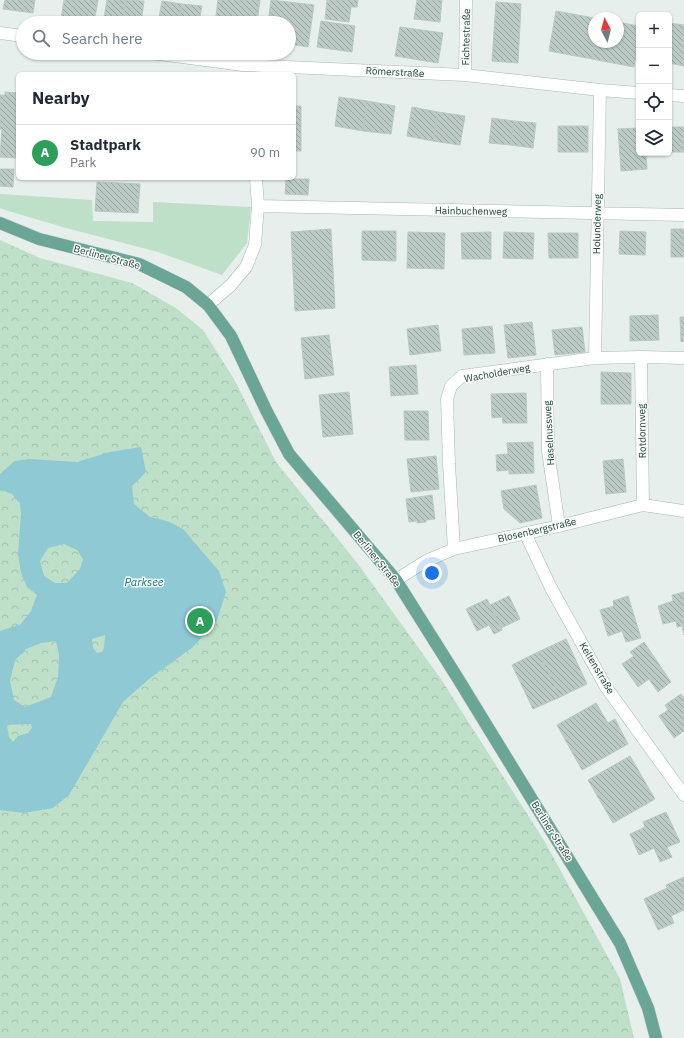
<!DOCTYPE html>
<html lang="en">
<head>
<meta charset="utf-8">
<style>
	body { margin:0; font-family:"IBM Plex Sans",sans-serif; background:#f2f2f3; color:#1f2937 }
	.controls { position:absolute; right:12px; top:12px; display:grid; overflow:hidden; border-radius:6px; box-shadow:0 1px 3px #0004 }
	.controls button { width:36px; height:36px; display:grid; place-items:center; padding:0; border:0; border-bottom:1px solid #e0e1e3; background:#fff; color:#1f2937; font:20px sans-serif }
	.compass { position:absolute; left:588px; top:12px; width:36px; height:36px; border-radius:50%; background:#fff; box-shadow:0 1px 3px #0004; rotate:353deg }
	.you { position:absolute; left:432px; top:573px; width:14px; height:14px; margin:-10px; border:3px solid #fff; border-radius:50%; background:#1a73e8; box-shadow:0 0 0 6px #1a73e833 }
	.badge { display:grid; place-items:center; width:26px; height:26px; border-radius:50%; background:#7c3aed; color:#fff; font-size:13px; font-weight:700 }
	.pin { position:absolute; translate:-50% -50%; border:2px solid #fff; box-shadow:0 1px 4px #0006 }
	.list { margin:0; padding:0; list-style:none }
	h2 { display:flex; justify-content:space-between; align-items:center; height:52px; margin:0; padding:0 16px; font-size:17px }
	h2 small { font-size:13px; font-weight:400; color:#747a83 }
	.list li { display:grid; grid-template-columns:26px 1fr auto; gap:12px; align-items:center; box-sizing:border-box; height:56px; padding:0 16px; border-top:1px solid #e0e1e3 }
	.list b { display:block; font-size:15px; white-space:nowrap }
	.list p { margin:0; font-size:13px; white-space:nowrap; color:#747a83 }
	.list em { font-size:13px; font-style:normal; color:#747a83 }
	.icon { flex:none; width:22px; height:22px; fill:none; stroke:currentColor; stroke-width:2; stroke-linecap:round; stroke-linejoin:round }
	.map { position:relative; flex:none; width:684px; height:1038px; overflow:hidden }
	.search { position:absolute; background:#fff; box-shadow:0 1px 3px #0004; left:16px; top:16px; width:280px; height:44px; display:flex; align-items:center; gap:10px; box-sizing:border-box; padding:0 14px; border-radius:22px; color:#747a83; font-size:15px }
	.panel { position:absolute; background:#fff; box-shadow:0 1px 3px #0004; left:16px; top:72px; width:280px; height:108px; border-radius:6px }
	.map>svg:first-child { display:block }
</style>
</head>
<body>
<div class="map">
<svg width="684" height="1038" viewBox="0 0 684 1038">
	<defs>
		<pattern id="forest-crowns" width="20" height="18" patternUnits="userSpaceOnUse"><rect width="20" height="18" fill="#bfe0c8"/><path d="M2 6a3 3 0 1 1 6 0M12 15a3 3 0 1 1 6 0" fill="none" stroke="#a4c1ad"/></pattern>
		<pattern id="building-back-hatch" width="6" height="6" patternUnits="userSpaceOnUse"><rect width="6" height="6" fill="#bbcac4"/><path d="M-1 5l2 2M0 0l6 6M5-1l2 2" fill="none" stroke="#98a6a0"/></pattern>
	</defs>
	<rect width="100%" height="100%" fill="#e6efeb"/>
	<path fill="#bfe0c8" d="M0 194 92 200 93 221 153 222V202L251 207 247 243 222 275 158 252 66 228 5 210 0 208Z"/>
	<path fill="url(#forest-crowns)" d="M0 240 40 258 132 283 176 308 203 330 234 379 276 462 358 564 441 679 545 842 620 979 634 1038H0Z"/>
	<path fill="#8ec9d4" fill-rule="evenodd" d="M141 447 146 472 132 486 134 504 150 517 167 521 183 529 219 571 226 592 217 620 193 647 149 679 123 702 69 795 53 808 24 813 0 810V631L21 624 31 611 37 595 27 587 21 573 18 554 21 514 20 503 12 494 2 490 0 491V474L15 461 29 459 77 462 110 452ZM64 544 77 550 83 559 80 569 67 583H55L44 576 40 561 48 548ZM105 635 104 648 102 652 97 653 93 648 92 639ZM56 641 59 655 58 677 51 697 25 707 14 700 10 681 15 660 26 649 41 643ZM31 724 32 728 28 733 18 736 13 742 9 737 7 725Z"/>
	<path fill="url(#building-back-hatch)" stroke="#b8c9c2" d="M5 0H35L33 13 3 9Z
		M64 0H98L94 23 61 19Z
		M107 0H126L122 23H103Z
		M126 0 144 1 141 23H122Z
		M218 0H260L257 23H215Z
		M271 0 314 5 308 47 289 44V23H268Z
		M327 0H358L357 7H351L349 22 325 19Z
		M417 0H442L440 22 414 19Z
		M162 1 182 4 179 23H158Z
		M496 2 521 4 518 63 492 61Z
		M182 4 202 6 199 23H179Z
		M556 11 594 18 595 42 592 59 549 51Z
		M321 21 355 26 352 52 317 47Z
		M618 22 639 26V40L634 67 592 59 595 42H618Z
		M669 23 684 25V66L669 63Z
		M400 27 443 33 438 63 395 56Z
		M5 92 18 93V133H17L16 158 0 157 2 129H0V95H5Z
		M339 97 367 101 363 131 335 126Z
		M367 101 395 106 391 134 363 131Z
		M294 106H301V151H294Z
		M412 107 438 112 433 141 407 136Z
		M438 112 465 116 460 145 433 141Z
		M492 118 514 121 511 145 489 143Z
		M514 121 536 123 533 148 511 145Z
		M558 126H588V152H558Z
		M669 127H684V152H669Z
		M639 128V153H646L647 169 621 171 618 129Z
		M0 169H14L13 187 0 186Z
		M286 179H309L308 195 285 194Z
		M97 182 140 184 138 213 95 211Z
		M331 229 335 308 295 311 291 232Z
		M671 229H684V257H671Z
		M362 231H396V261L362 260Z
		M620 231 646 232 645 255 619 254Z
		M408 232 445 233 444 269 407 268Z
		M491 232V259H462L461 233Z
		M504 232 534 233 533 259 503 258Z
		M548 233H578V258H549Z
		M658 315 659 340 630 341V316Z
		M680 317H684V341L681 342Z
		M532 322 536 355 508 358 504 325Z
		M438 325 441 351 410 355 407 329Z
		M492 326 495 353 464 355 462 329Z
		M582 327 585 352 555 355 552 330Z
		M329 335 334 375 305 379 301 338Z
		M416 365 418 394 391 396 389 367Z
		M601 372 631 373V404H601Z
		M349 392 353 434 323 437 319 395Z
		M526 393 527 423H503L502 417 492 418 491 394Z
		M404 411H428L429 440H405Z
		M533 442 534 473 509 474V470L497 471 496 455 508 454 507 443Z
		M436 456 439 489 411 492 407 459Z
		M623 459 626 492 606 494 603 461Z
		M536 485 542 518 520 523 504 509 501 491Z
		M432 495 435 519 426 520V522L417 523V521L409 522 406 499Z
		M684 592V635L682 626 677 627 676 621 663 624 658 606 673 601 672 595Z
		M509 596 520 619 501 628 490 605Z
		M628 596 641 638 626 642 622 631 608 636 600 610 614 606 613 601Z
		M487 599 502 630 494 634 489 625 477 631 466 609Z
		M566 639 587 684 560 697 538 652Z
		M644 642 671 682 658 692 649 679 638 687 622 664 634 656 630 652Z
		M538 652 560 697 533 709 512 665Z
		M681 694 684 698V731L674 738 659 716 668 710 665 705Z
		M596 703 608 723 615 719 628 744 582 770 557 725Z
		M630 756 655 799 613 823 588 780Z
		M666 812 680 842 667 847 672 857 660 862 654 848 639 855 630 834 645 827 643 822Z
		M684 877V910L671 916 674 923 658 930 644 899 667 888 666 885Z"/>
	<g fill="none" stroke-linecap="round" stroke-linejoin="round">
		<g stroke="#a8b8b2" stroke-width="13">
			<path id="minor" d="M0 33 23 36
				M152 53 243 65 465 75 600 90 639 93
				M465 75 466 0
				M669 95 684 96
				M258 206 684 215
				M208 305 231 285 246 267 255 245 258 206 256 178
				M641 357 643 505
				M595 358 600 90
				M547 364 548 451 559 526
				M525 533 551 588 606 687 684 795
				M454 549 449 464 447 399 451 386 462 376 595 358 641 357 684 358
				M396 580 426 561 454 549 559 526 643 505 684 511"/>
		</g>
		<g stroke="#c2cac8" stroke-width="13">
			<path id="major" d="M0 223 39 239 139 264 186 287 208 305 231 336 266 410 289 454 396 580 457 677 620 943 648 1008 656 1038"/>
		</g>
		<use href="#minor" stroke="#fff" stroke-width="12"/>
		<use href="#major" stroke="#6aa596" stroke-width="12"/>
	</g>
	<g text-anchor="middle" dominant-baseline="central" stroke-width="3" stroke-linejoin="round" paint-order="stroke">
		<g font-size="10" fill="#24423a" stroke="#f7fbf9">
			<text transform="translate(466 37) rotate(-89)">Fichtestraße</text>
			<text transform="translate(395 72) rotate(3)">Römerstraße</text>
			<text transform="translate(471 211) rotate(1)">Hainbuchenweg</text>
			<text transform="translate(597 224) rotate(-89)">Holunderweg</text>
			<text transform="translate(107 257) rotate(15)">Berliner Straße</text>
			<text transform="translate(497 373) rotate(-10)">Wacholderweg</text>
			<text transform="translate(642 431) rotate(-91)">Rotdornweg</text>
			<text transform="translate(549 433) rotate(-93)">Haselnussweg</text>
			<text transform="translate(537 530) rotate(-13)">Blosenbergstraße</text>
			<text transform="translate(377 559) rotate(51)">Berliner Straße</text>
			<text transform="translate(597 668) rotate(59)">Keltenstraße</text>
			<text transform="translate(552 831) rotate(58)">Berliner Straße</text>
		</g>
		<g font-size="11" font-style="italic" fill="#1c6f80" stroke="#f7fbf9">
			<text x="144" y="582">Parksee</text>
		</g>
	</g>
</svg>
<div class="controls">
<button>+</button>
<button>−</button>
<button><svg class="icon" aria-label="locate" viewBox="0 0 24 24"><circle cx="12" cy="12" r="6"/><path d="M12 2v4M12 18v4M2 12h4M18 12h4"/></svg></button>
<button><svg class="icon" aria-label="layers" viewBox="0 0 24 24"><path d="M12 4l9 5-9 5-9-5zM3 14l9 5 9-5"/></svg></button>
</div>
<svg class="compass" viewBox="-18 -18 36 36"><path d="M0-13l5 13h-10z" fill="#e53935"/><path d="M0 13l5-13h-10z" fill="#747a83"/></svg>
<div class="you"></div>
<div class="pin badge" style="left:200px;top:621px;background:#2e9e5b">A</div>
<div class="search"><svg class="icon" aria-label="search" viewBox="0 0 24 24"><circle cx="10" cy="10" r="6"/><path d="M15 15l6 6"/></svg>Search here</div>
<section class="panel">
<h2>Nearby<small></small></h2>
<ul class="list">
<li><span class="badge" style="background:#2e9e5b">A</span><div><b>Stadtpark</b><p>Park</p></div><em>90 m</em></li>
</ul>
</section>
</div>
</body>
</html>
